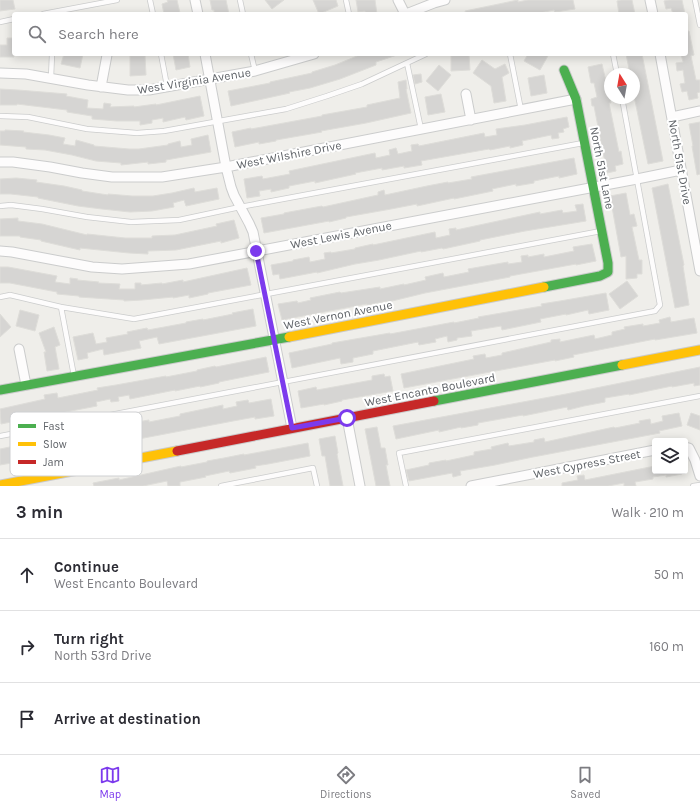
<!DOCTYPE html>
<html lang="en">
<head>
<meta charset="utf-8">
<style>
	body { margin:0; font-family:Karla,sans-serif; background:#f2f2f3; color:#2b2b33 }
	.controls { position:absolute; right:12px; bottom:12px; display:grid; overflow:hidden; border-radius:4px; box-shadow:0 2px 10px #0003 }
	.controls button { width:36px; height:36px; display:grid; place-items:center; padding:0; border:0; border-bottom:1px solid #e1e1e2; background:#fff; color:#2b2b33; font:20px sans-serif }
	.compass { position:absolute; left:604px; top:68px; width:36px; height:36px; border-radius:50%; background:#fff; box-shadow:0 2px 10px #0003; rotate:349deg }
	.stop { position:absolute; width:12px; height:12px; margin:-9px; border:3px solid #7c3aed; border-radius:50%; background:#fff }
	.stop.end { background:#7c3aed; border-color:#fff; box-shadow:0 1px 4px #0008 }
	.list { margin:0; padding:0; list-style:none }
	h2 { display:flex; justify-content:space-between; align-items:center; height:52px; margin:0; padding:0 16px; font-size:17px }
	h2 small { font-size:13px; font-weight:400; color:#7c7c81 }
	.list li { display:grid; grid-template-columns:26px 1fr auto; gap:12px; align-items:center; box-sizing:border-box; height:72px; padding:0 16px; border-top:1px solid #e1e1e2 }
	.list b { display:block; font-size:15px; white-space:nowrap }
	.list p { margin:0; font-size:13px; white-space:nowrap; color:#7c7c81 }
	.list em { font-size:13px; font-style:normal; color:#7c7c81 }
	.icon { flex:none; width:22px; height:22px; fill:none; stroke:currentColor; stroke-width:2; stroke-linecap:round; stroke-linejoin:round }
	.map { position:relative; flex:none; width:700px; height:486px; overflow:hidden }
	.search { position:absolute; background:#fff; box-shadow:0 2px 10px #0003; left:12px; right:12px; top:12px; height:44px; display:flex; align-items:center; gap:10px; box-sizing:border-box; padding:0 14px; border-radius:4px; color:#7c7c81; font-size:15px }
	.sheet { height:268px; background:#fff }
	nav { display:flex; justify-content:space-around; align-items:center; box-sizing:border-box; height:56px; border-top:1px solid #e1e1e2; background:#fff; font-size:11px; color:#7c7c81 }
	nav a { display:grid; justify-items:center; gap:2px }
	nav .on { color:#7c3aed }
	.map>svg:first-child { display:block }
</style>
</head>
<body>
<div class="map">
<svg width="700" height="486" viewBox="0 0 700 486">
	<rect width="100%" height="100%" fill="#efeeea"/>
	<path fill="#d6d5d3" stroke="#deddd9" d="M0 0H13L15 9 0 11Z
		M167 0H177L180 13 164 14 162 4 168 2Z
		M210 0H226L229 14H214V10H212Z
		M265 0H284L272 9Z
		M313 0H336L338 6 319 14Z
		M356 0H375L377 14H365V11L358 12Z
		M518 0V2L528 0H573L575 9 555 12 554 10 535 14H466L465 11Z
		M621 0H632L635 14H619L617 1Z
		M669 0H682L685 14H673L671 8 666 9 664 1Z
		M686 31H689L694 55 691 56 696 80H700V92L697 93 698 98 689 100 687 91 682 92 680 84 685 83 683 70 677 71 676 63 683 62 681 54H686Z
		M7 38H14V57H0V45H7Z
		M64 54H83L80 68 61 64Z
		M173 54H188L190 67 176 70Z
		M362 54H396L397 55 376 62V65L340 79 310 88 289 92 290 93 231 106 228 91 270 83V82L312 73V72L335 65Z
		M528 54H549L540 70 524 61Z
		M626 54H642L663 161 648 164 634 96V92H636L634 83V74H630Z
		M469 55 470 70 451 71V56Z
		M130 56H145L146 75 130 76Z
		M482 60 495 69 505 64 509 73 502 77 506 101 494 103 491 86 473 73Z
		M602 64 611 103H609L619 152 621 151 623 164 615 166 616 171 607 173 594 106H592L591 99 597 97 594 83H591L588 67Z
		M439 65 451 75 438 91 426 81Z
		M421 74 422 82 415 84 413 75Z
		M544 75 547 93 531 96 528 78Z
		M406 80 407 89H406L411 113 366 123 321 131 322 132 276 140V141L259 144V142L235 147 232 132 251 128V129L322 116V115L367 107V105L400 98 398 82Z
		M0 89 18 90 67 94 66 96 88 100 87 108 103 109 104 103 111 104 110 107 134 106V107L156 104V105L200 96 204 116 186 120 185 117 163 122V118L152 120V123L140 125V121H117L92 119V116L67 112V110L17 104V105H0Z
		M441 94 445 112 428 115 425 97Z
		M567 117 569 127 563 129 564 132 558 133 559 138 552 139 551 135 522 141 523 145 510 148V146L490 150 489 149 421 161 422 165 404 168V166L382 170V168L355 173 356 174 333 179 315 183V181L289 186V188L271 192V189L259 191 260 196 247 198 244 179 262 176 263 179 290 174 289 171 375 153 376 158 390 155 389 150 396 148 398 154 412 151 411 145 418 144 419 146 484 133 485 137 497 135 496 129 525 125Z
		M700 122V174L697 175 692 146H693L689 124Z
		M5 130 24 131 23 132 49 135 65 138 63 144 75 146 76 140 94 145V146L129 149H139L168 145V144L180 141 181 147 192 145 191 139 208 135 211 152 166 160V162L148 164V162L121 165V163L96 161 72 155 45 150 26 149V147L0 145V131H5Z
		M574 158 577 174 559 178V176L534 181V183L516 186V184L492 189 493 191 454 199V198L417 206V204L391 209 346 217V218L329 222V221L264 233 261 218 284 214V213L322 206 323 207 378 195V192L384 190 385 195 427 186 448 182V183L472 179 471 177Z
		M16 178 37 180 36 182 64 186 82 190V191L108 195V194L132 196H153L172 193 194 188 195 192 217 188 219 199 186 206 184 200 173 203 174 207 152 211 130 212 102 209 78 206 38 198V197L11 194H0V179Z
		M668 184 684 265 683 266 689 305 675 308 652 188Z
		M626 193 630 215 634 214 637 226 632 227 639 260H642V274H637V278L626 279V256L621 257 610 196Z
		M583 204 586 221 525 231 480 240V241L443 249 442 248 421 252V251L379 260 355 264 317 273V272L280 279 279 274 273 275 271 265 293 261V260L309 257 310 262 325 259 324 253 331 252V253L355 249V248L373 244V245L435 232 436 238 450 235 449 229 456 228V230L540 212V214L562 210 563 213 577 211 575 205Z
		M18 218V221L42 224 87 235V234L125 238H152V236L175 235 217 226 216 224 234 220 239 238 221 243V241L176 250 148 251V254L129 253 80 248V250L41 241V240L20 237V236H0V219Z
		M592 244 596 261 576 265V264L510 276V277L425 293 388 302V301L367 305V304L282 320 278 304 297 301 298 303 311 300 310 298 340 292 341 293 380 287V289L404 284V285L426 280 425 277 443 273 444 277 469 272 468 269 508 262V264L522 262 521 256 528 255V257L544 254V257L574 251 573 247Z
		M0 267H8L57 276 55 282 70 284V278L78 279 77 280 99 282 98 283 120 284 119 289H135V283H141V285L162 283V284L183 280V282L247 268 251 285 208 293V294L189 298V295L173 298V297L142 300 124 301V300L79 297V296L57 294V292L10 283H0Z
		M627 281 638 296 620 309 609 294Z
		M606 293 609 310 589 314 588 310 566 315V314L540 319 541 322 502 330 501 326 471 331 472 336 457 338V340L448 342 447 336 435 339 436 342 419 345 418 342 373 351V354L353 358V362L341 364 340 358 292 368 289 353 332 344V343L390 333V334L454 322V323L479 318 478 317 542 306 541 304 560 301Z
		M253 309 256 326 159 344 157 337 139 341 141 348 104 355 103 349 87 353 88 358 78 360 73 337 93 333 96 344 107 342 106 338 128 334 127 332 147 328 148 330 186 323V322L203 319V320L233 314 232 313Z
		M20 310 39 315 35 331 16 326Z
		M0 314 11 327 0 337Z
		M670 317 671 322 694 318 697 333 655 340V339L573 355 574 357 555 361V360L404 388 401 374 474 359 473 356 485 354 486 358 502 355V353L551 342V340L560 339V342L594 335 595 339 612 335V332L625 329 624 327 643 324V326L660 323 659 320Z
		M54 327 60 345 55 347 59 369 47 371 44 352H46L39 333Z
		M266 357 269 372 219 382V383L200 387V386L175 391V390L130 399 129 395 118 397 119 401 111 402 110 399 96 402 97 406 45 416V418L27 421 26 419 1 424 0 409 45 399 44 395 57 393 58 398 98 390 97 388 116 385 166 376V377L197 371V370L215 366 216 367Z
		M700 367V385L694 386V383L672 387V386L629 395V394L605 398V402L584 406 568 410 567 407 523 416V415L478 423V425L461 428V427L439 432V430L396 439 393 426 566 394Z
		M384 374 385 377 390 376 393 391 342 400V401L324 405V404L301 408 298 391 316 387 317 390 372 380V376Z
		M271 399 274 416 255 419V417L233 421 128 441 129 442 106 447V444L60 453V452L28 458 29 460 0 465V449L29 443 28 440 41 438 42 441 48 439 49 443 69 439 68 436 80 434 79 432 90 430 91 433 98 431V432L119 428 118 423 125 422V424L149 420V422L180 416V414L223 405V409L237 406 236 402 248 400 249 403Z
		M679 413 682 426 659 431 660 433 533 457 495 465 460 471 461 475 453 477 452 473 409 481 406 470 429 465V463L446 460V461L474 455V452L492 449 491 447 508 443 509 446 534 442V440L544 438 545 442 614 427 615 428 640 423 639 421 650 419 651 424 663 421 662 416Z
		M691 413 700 416V430L687 425Z
		M377 427 381 448H385L388 465H386L390 486H376L365 429Z
		M335 436 338 453 337 454 343 486H330L325 456H322L319 439Z
		M308 443 310 456 268 464 255 466 256 468 230 473 229 471 205 476 206 477 180 482V486H168L167 481 143 486H94L93 483 119 478V480L181 466V467L207 462V461L224 458 244 454V455Z
		M655 466V471H682V474L666 477V475L653 477V479L635 482 636 486H624V483L608 486H562V483L578 480 577 476 584 475 585 480Z"/>
	<g fill="none" stroke-linecap="round" stroke-linejoin="round">
		<g stroke="#cbcccc" stroke-width="6">
			<path id="lane" d="M150 0 153 14
				M240 0 243 14
				M346 0 349 14
				M695 0 700 25
				M43 14 117 0
				M0 22 14 19
				M161 54 167 86
				M251 54 255 71
				M510 54 521 110
				M613 54 617 74
				M407 63 421 129
				M51 78 52 54
				M0 116 28 117 87 129 137 133 164 131 286 109 327 96 362 84 426 54
				M0 206 11 205 42 209 87 217 131 222 179 220 240 207 583 143
				M0 297 10 295 61 307 134 319 601 231
				M61 307 74 376
				M0 436 655 311 660 305 622 98
				M221 486 313 468 317 486
				M406 486 399 453 700 396
				M693 486 700 485"/>
		</g>
		<g stroke="#cbcccc" stroke-width="11">
			<path id="street" d="M195 0 198 14
				M398 0 405 14
				M650 0 653 14
				M406 14 434 3 445 0
				M205 54 226 167 231 187 234 195 249 223 253 232 292 428
				M660 54 700 271
				M0 73 26 74 88 85 128 90H149L255 71 314 54
				M101 87 107 55
				M466 94 471 120
				M672 117 700 111
				M0 162H13L50 167 82 173 112 177H162L226 167 576 99
				M0 251 12 252 92 267 122 269 189 264 637 179 681 170
				M19 349 26 385
				M347 418 360 486
				M685 447 689 448 695 460 700 476
				M471 486 655 450"/>
		</g>
		<g stroke="#cacacb" stroke-width="11">
			<path id="fast" d="M544 287 600 276 608 272V263L576 99 564 70
				M0 390 289 337
				M434 401 622 365"/>
		</g>
		<g stroke="#cacacb" stroke-width="11">
			<path id="slow" d="M289 337 544 287
				M622 365 700 350
				M0 485 177 451"/>
		</g>
		<g stroke="#cacacb" stroke-width="11">
			<path id="jam" d="M177 451 434 401"/>
		</g>
		<use href="#lane" stroke="#fdfcfc" stroke-width="4.5"/>
		<use href="#street" stroke="#fdfcfc" stroke-width="9"/>
		<use href="#fast" stroke="#4caf50" stroke-width="9"/>
		<use href="#slow" stroke="#ffc107" stroke-width="9"/>
		<use href="#jam" stroke="#c62828" stroke-width="9"/>
	</g>
	<g fill="none" stroke-linecap="round" stroke-linejoin="round">
		<path stroke="#7c3aed" stroke-width="5" d="M256 251 292 428 347 418"/>
	</g>
	<g text-anchor="middle" dominant-baseline="central" stroke-width="4" stroke-linejoin="round" paint-order="stroke">
		<g font-size="12" fill="#5f6368" stroke="#fff">
			<text transform="translate(194 81) rotate(-9)">West Virginia Avenue</text>
			<text transform="translate(289 155) rotate(-11)">West Wilshire Drive</text>
			<text transform="translate(680 162) rotate(80)">North 51st Drive</text>
			<text transform="translate(602 168) rotate(79)">North 51st Lane</text>
			<text transform="translate(341 235) rotate(-11)">West Lewis Avenue</text>
			<text transform="translate(338 315) rotate(-11)">West Vernon Avenue</text>
			<text transform="translate(430 390) rotate(-11)">West Encanto Boulevard</text>
			<text transform="translate(587 464) rotate(-11)">West Cypress Street</text>
		</g>
	</g>
	<rect x="10" y="412" width="132" height="64" rx="6" fill="#fff" stroke="#cfd0d2" stroke-width="1"/>
	<rect x="18" y="424" width="18" height="4" fill="#4caf50"/>
	<rect x="18" y="442" width="18" height="4" fill="#ffc107"/>
	<rect x="18" y="460" width="18" height="4" fill="#c62828"/>
	<g font-size="11" fill="#5f6368">
		<text x="43" y="430">Fast</text>
		<text x="43" y="448">Slow</text>
		<text x="43" y="466">Jam</text>
	</g>
</svg>
<div class="controls">
<button><svg class="icon" aria-label="layers" viewBox="0 0 24 24"><path d="M12 4l9 5-9 5-9-5zM3 14l9 5 9-5"/></svg></button>
</div>
<svg class="compass" viewBox="-18 -18 36 36"><path d="M0-13l5 13h-10z" fill="#e53935"/><path d="M0 13l5-13h-10z" fill="#7c7c81"/></svg>
<div class="stop" style="left:347px;top:418px"></div>
<div class="stop end" style="left:256px;top:251px"></div>
<div class="search"><svg class="icon" aria-label="search" viewBox="0 0 24 24"><circle cx="10" cy="10" r="6"/><path d="M15 15l6 6"/></svg>Search here</div>
</div>
<section class="sheet">
<h2>3 min<small>Walk · 210 m</small></h2>
<ul class="list">
<li><svg class="icon" aria-label="ahead" viewBox="0 0 24 24"><path d="M12 20V5M6 11l6-6 6 6"/></svg><div><b>Continue</b><p>West Encanto Boulevard</p></div><em>50 m</em></li>
<li><svg class="icon" aria-label="right" viewBox="0 0 24 24"><path d="M7 20v-9h11M14 6l5 5-5 5"/></svg><div><b>Turn right</b><p>North 53rd Drive</p></div><em>160 m</em></li>
<li><svg class="icon" aria-label="arrive" viewBox="0 0 24 24"><path d="M6 21V4h12l-3 4 3 4H6"/></svg><div><b>Arrive at destination</b></div></li>
</ul>
</section>
<nav>
<a class="on"><svg class="icon" aria-label="map" viewBox="0 0 24 24"><path d="M3 6l6-2 6 2 6-2v14l-6 2-6-2-6 2zM9 4v14M15 6v14"/></svg>Map</a>
<a><svg class="icon" aria-label="directions" viewBox="0 0 24 24"><path d="M12 3l9 9-9 9-9-9zM9 14v-3h6M13 9l2 2-2 2"/></svg>Directions</a>
<a><svg class="icon" aria-label="saved" viewBox="0 0 24 24"><path d="M7 4h10v16l-5-4-5 4z"/></svg>Saved</a>
</nav>
</body>
</html>
